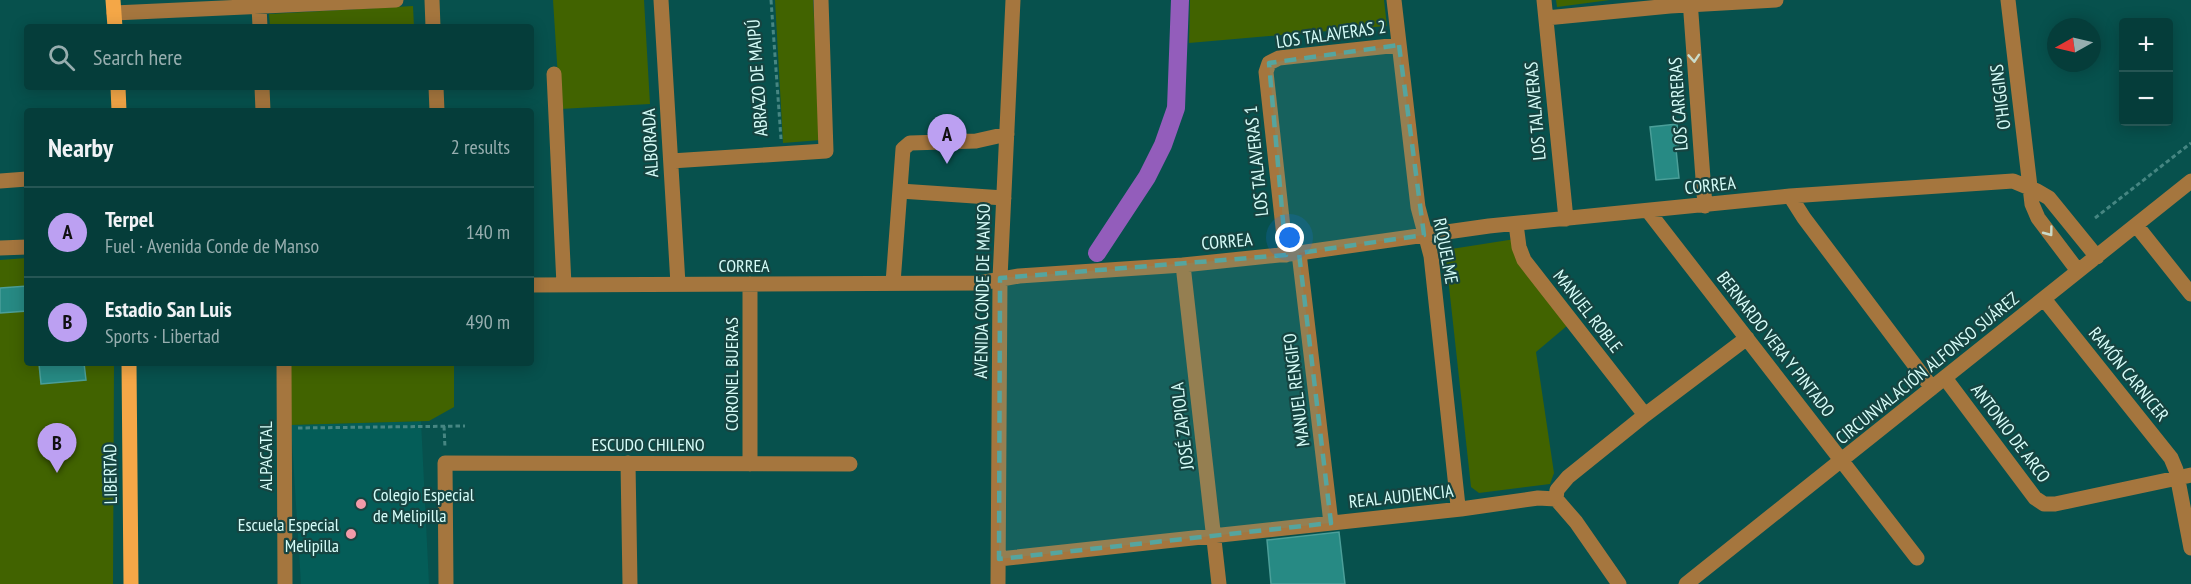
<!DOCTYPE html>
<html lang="en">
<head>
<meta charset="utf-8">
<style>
	body { margin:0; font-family:"PT Sans Narrow",sans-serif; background:#134845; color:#f1f3f6 }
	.controls { position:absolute; right:18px; top:18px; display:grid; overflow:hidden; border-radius:6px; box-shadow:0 3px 15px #0003 }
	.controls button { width:54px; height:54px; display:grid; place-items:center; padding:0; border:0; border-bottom:2px solid #265654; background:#053d3a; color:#f1f3f6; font:30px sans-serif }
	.compass { position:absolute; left:2047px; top:18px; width:54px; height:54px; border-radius:50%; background:#053d3a; box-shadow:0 3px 15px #0003; rotate:262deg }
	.you { position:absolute; left:1290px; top:238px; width:21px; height:21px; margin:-15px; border:4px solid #fff; border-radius:50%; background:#1a73e8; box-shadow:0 0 0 9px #1a73e833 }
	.badge { display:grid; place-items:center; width:39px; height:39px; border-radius:50%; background:#bca0f2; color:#111; font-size:20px; font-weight:700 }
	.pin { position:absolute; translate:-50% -50px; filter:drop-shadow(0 2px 3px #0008) }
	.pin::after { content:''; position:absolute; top:32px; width:21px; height:18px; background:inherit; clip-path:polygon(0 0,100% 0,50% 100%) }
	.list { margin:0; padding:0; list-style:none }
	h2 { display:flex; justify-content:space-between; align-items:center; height:78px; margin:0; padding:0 24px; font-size:26px }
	h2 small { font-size:20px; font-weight:400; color:#97aeaf }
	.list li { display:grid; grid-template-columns:39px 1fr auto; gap:18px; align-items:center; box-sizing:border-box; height:90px; padding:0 24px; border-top:2px solid #265654 }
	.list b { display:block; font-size:22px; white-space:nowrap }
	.list p { margin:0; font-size:20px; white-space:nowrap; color:#97aeaf }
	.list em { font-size:20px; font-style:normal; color:#97aeaf }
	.icon { flex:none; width:33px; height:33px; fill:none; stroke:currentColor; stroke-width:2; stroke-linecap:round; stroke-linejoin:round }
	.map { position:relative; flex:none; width:2191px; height:584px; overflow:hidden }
	.search { position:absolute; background:#053d3a; box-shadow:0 3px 15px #0003; left:24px; top:24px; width:510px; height:66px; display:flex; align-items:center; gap:15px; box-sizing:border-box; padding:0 21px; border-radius:6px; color:#97aeaf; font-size:22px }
	.panel { position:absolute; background:#053d3a; box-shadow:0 3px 15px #0003; left:24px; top:108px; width:510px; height:258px; border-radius:6px }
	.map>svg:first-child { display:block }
</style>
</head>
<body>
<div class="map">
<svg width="2191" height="584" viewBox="0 0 2191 584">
	<rect width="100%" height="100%" fill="#07514d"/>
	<path fill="#045d58" d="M421 421 429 584H301L291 425Z"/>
	<path fill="#416300" d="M553 0H644L650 104 560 109Z
		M775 0H813L821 140 783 143Z
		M1190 0H1384L1387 26 1189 43Z
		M1556 0H1610L1557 7Z
		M413 6 414 27H270L269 14Z
		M1515 239 1568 325 1536 352 1554 473 1550 484 1479 493 1471 487 1445 250Z
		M27 258V363H114L113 584H0V260Z
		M290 363H454V407L429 421 291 425Z"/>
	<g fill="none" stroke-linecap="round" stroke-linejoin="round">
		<path stroke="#935dbb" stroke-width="18" d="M1097 253 1147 177 1163 145 1176 108 1180 0"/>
	</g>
	<path fill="#278a84" stroke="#4b9f99" stroke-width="1.5" d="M1677 124 1679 149H1676L1679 178 1656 180 1650 127Z
		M27 286V311L0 313V288Z
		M84 363 86 380 41 384 39 364Z
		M1339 532 1345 584H1271L1267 540Z"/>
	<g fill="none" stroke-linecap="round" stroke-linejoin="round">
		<path stroke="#468682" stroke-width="3" stroke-dasharray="4.5 3" stroke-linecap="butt" d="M771 0 781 139
			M2095 218 2191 143
			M444 426 445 448
			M298 428 465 426"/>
		<path stroke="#a5763e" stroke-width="15" d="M432 0 433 27
			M661 0 678 284
			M1394 0 1418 207 1431 256 1458 506 1461 509
			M1544 0 1566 219
			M1690 0 1705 206
			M2008 0 2032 204 2038 218 2078 271
			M259 6 260 27
			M114 13 396 0
			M1546 18 1670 6 1776 0
			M554 74 564 285
			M262 87 263 111
			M436 87 437 111
			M671 161 826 151 821 0
			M0 181 27 179
			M900 191 1004 198
			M1790 196 1804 218 1932 388
			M1648 211 1917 558
			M1516 224 1519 247 1524 260 1645 415
			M2136 225 2191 294
			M0 248 27 247
			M1299 253 1331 523
			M1286 255 1266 72 1269 63 1279 58 1399 45
			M1183 265 1219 584
			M893 283 903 149 910 143 976 141 1007 134
			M531 285 979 283 1019 276 1183 265 1299 253 1489 226 1790 196 2013 181 2037 191 2049 198 2097 257
			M2044 299 2171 458 2176 470 2191 548
			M284 363 285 584
			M1945 378 2035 498 2044 504H2055L2191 475
			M628 463 630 584
			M750 464V284
			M1556 499 1557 490 1568 477 1645 415 1747 338
			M1556 499 1576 522 1619 584
			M999 559 1461 509 1538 498 1556 499
			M446 584 445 463 850 464
			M998 584 1000 278 1013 0
			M1686 584 2191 181"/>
		<path stroke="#f4a747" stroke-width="15" d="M113 0 115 27
			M118 87 119 111
			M129 363 131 584"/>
	</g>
	<defs><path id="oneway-chevron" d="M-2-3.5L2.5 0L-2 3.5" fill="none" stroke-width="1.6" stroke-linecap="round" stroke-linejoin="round" transform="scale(1.5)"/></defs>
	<g stroke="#cadbca">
		<use href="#oneway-chevron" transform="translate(1694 58) rotate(86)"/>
		<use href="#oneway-chevron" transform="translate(2049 232) rotate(53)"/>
	</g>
	<path fill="#55a59f" fill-opacity="0.2" stroke="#55a59f" stroke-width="4.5" stroke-dasharray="12 8" stroke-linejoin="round" d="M1399 45 1424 235 1299 253 1331 523 999 559 1000 278 1286 255 1269 63Z"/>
	<g fill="#f39aa9" stroke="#164441" stroke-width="2">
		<circle cx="361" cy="504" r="6"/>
		<circle cx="351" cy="534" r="6"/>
	</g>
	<g text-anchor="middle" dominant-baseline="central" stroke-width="4.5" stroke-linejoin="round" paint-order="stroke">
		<g font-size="18" fill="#d6fdf9" stroke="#164441">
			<text transform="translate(1331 34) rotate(-8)">LOS TALAVERAS 2</text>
			<text transform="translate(757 78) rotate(-94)">ABRAZO DE MAIPÚ</text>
			<text transform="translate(2000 97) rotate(-97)">O'HIGGINS</text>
			<text transform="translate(1678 104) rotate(-94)">LOS CARRERAS</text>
			<text transform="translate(1535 111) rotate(-95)">LOS TALAVERAS</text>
			<text transform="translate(650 143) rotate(-93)">ALBORADA</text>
			<text transform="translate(1256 161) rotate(-96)">LOS TALAVERAS 1</text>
			<text transform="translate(1710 185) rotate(-6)">CORREA</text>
			<text transform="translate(1227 241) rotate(-5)">CORREA</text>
			<text transform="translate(1446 251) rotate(79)">RIQUELME</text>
			<text x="744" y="265">CORREA</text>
			<text transform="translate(982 291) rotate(-89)">AVENIDA CONDE DE MANSO</text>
			<text transform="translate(1588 311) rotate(52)">MANUEL ROBLE</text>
			<text transform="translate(1776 344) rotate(52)">BERNARDO VERA Y PINTADO</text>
			<text transform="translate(1927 368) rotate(-39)">CIRCUNVALACIÓN ALFONSO SUÁREZ</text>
			<text transform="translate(731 374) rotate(-90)">CORONEL BUERAS</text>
			<text transform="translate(2129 374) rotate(51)">RAMÓN CARNICER</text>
			<text transform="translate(1296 390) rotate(-97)">MANUEL RENGIFO</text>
			<text transform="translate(1182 426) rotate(-97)">JOSÉ ZAPIOLA</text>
			<text transform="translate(2011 433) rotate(53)">ANTONIO DE ARCO</text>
			<text x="648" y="444">ESCUDO CHILENO</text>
			<text transform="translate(265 456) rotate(-90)">ALPACATAL</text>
			<text transform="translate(110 474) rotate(-91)">LIBERTAD</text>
			<text transform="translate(1401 496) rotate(-6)">REAL AUDIENCIA</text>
		</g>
		<g font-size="18" fill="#d6fdf9" stroke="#164441" text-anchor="start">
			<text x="373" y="494">Colegio Especial<tspan x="373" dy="21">de Melipilla</tspan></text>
			<text x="339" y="524" text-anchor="end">Escuela Especial<tspan x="339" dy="21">Melipilla</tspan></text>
		</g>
	</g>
</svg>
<div class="controls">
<button>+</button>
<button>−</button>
</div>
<svg class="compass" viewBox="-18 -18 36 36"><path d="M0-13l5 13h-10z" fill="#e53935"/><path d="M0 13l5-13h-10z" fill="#97aeaf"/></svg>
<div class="you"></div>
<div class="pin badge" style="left:947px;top:164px">A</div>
<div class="pin badge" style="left:57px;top:473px">B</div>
<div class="search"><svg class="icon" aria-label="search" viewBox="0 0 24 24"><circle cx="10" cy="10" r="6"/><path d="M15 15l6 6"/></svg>Search here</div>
<section class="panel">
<h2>Nearby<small>2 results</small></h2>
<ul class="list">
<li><span class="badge">A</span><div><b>Terpel</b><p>Fuel · Avenida Conde de Manso</p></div><em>140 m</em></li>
<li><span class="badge">B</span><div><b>Estadio San Luis</b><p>Sports · Libertad</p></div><em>490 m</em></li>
</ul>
</section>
</div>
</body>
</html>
